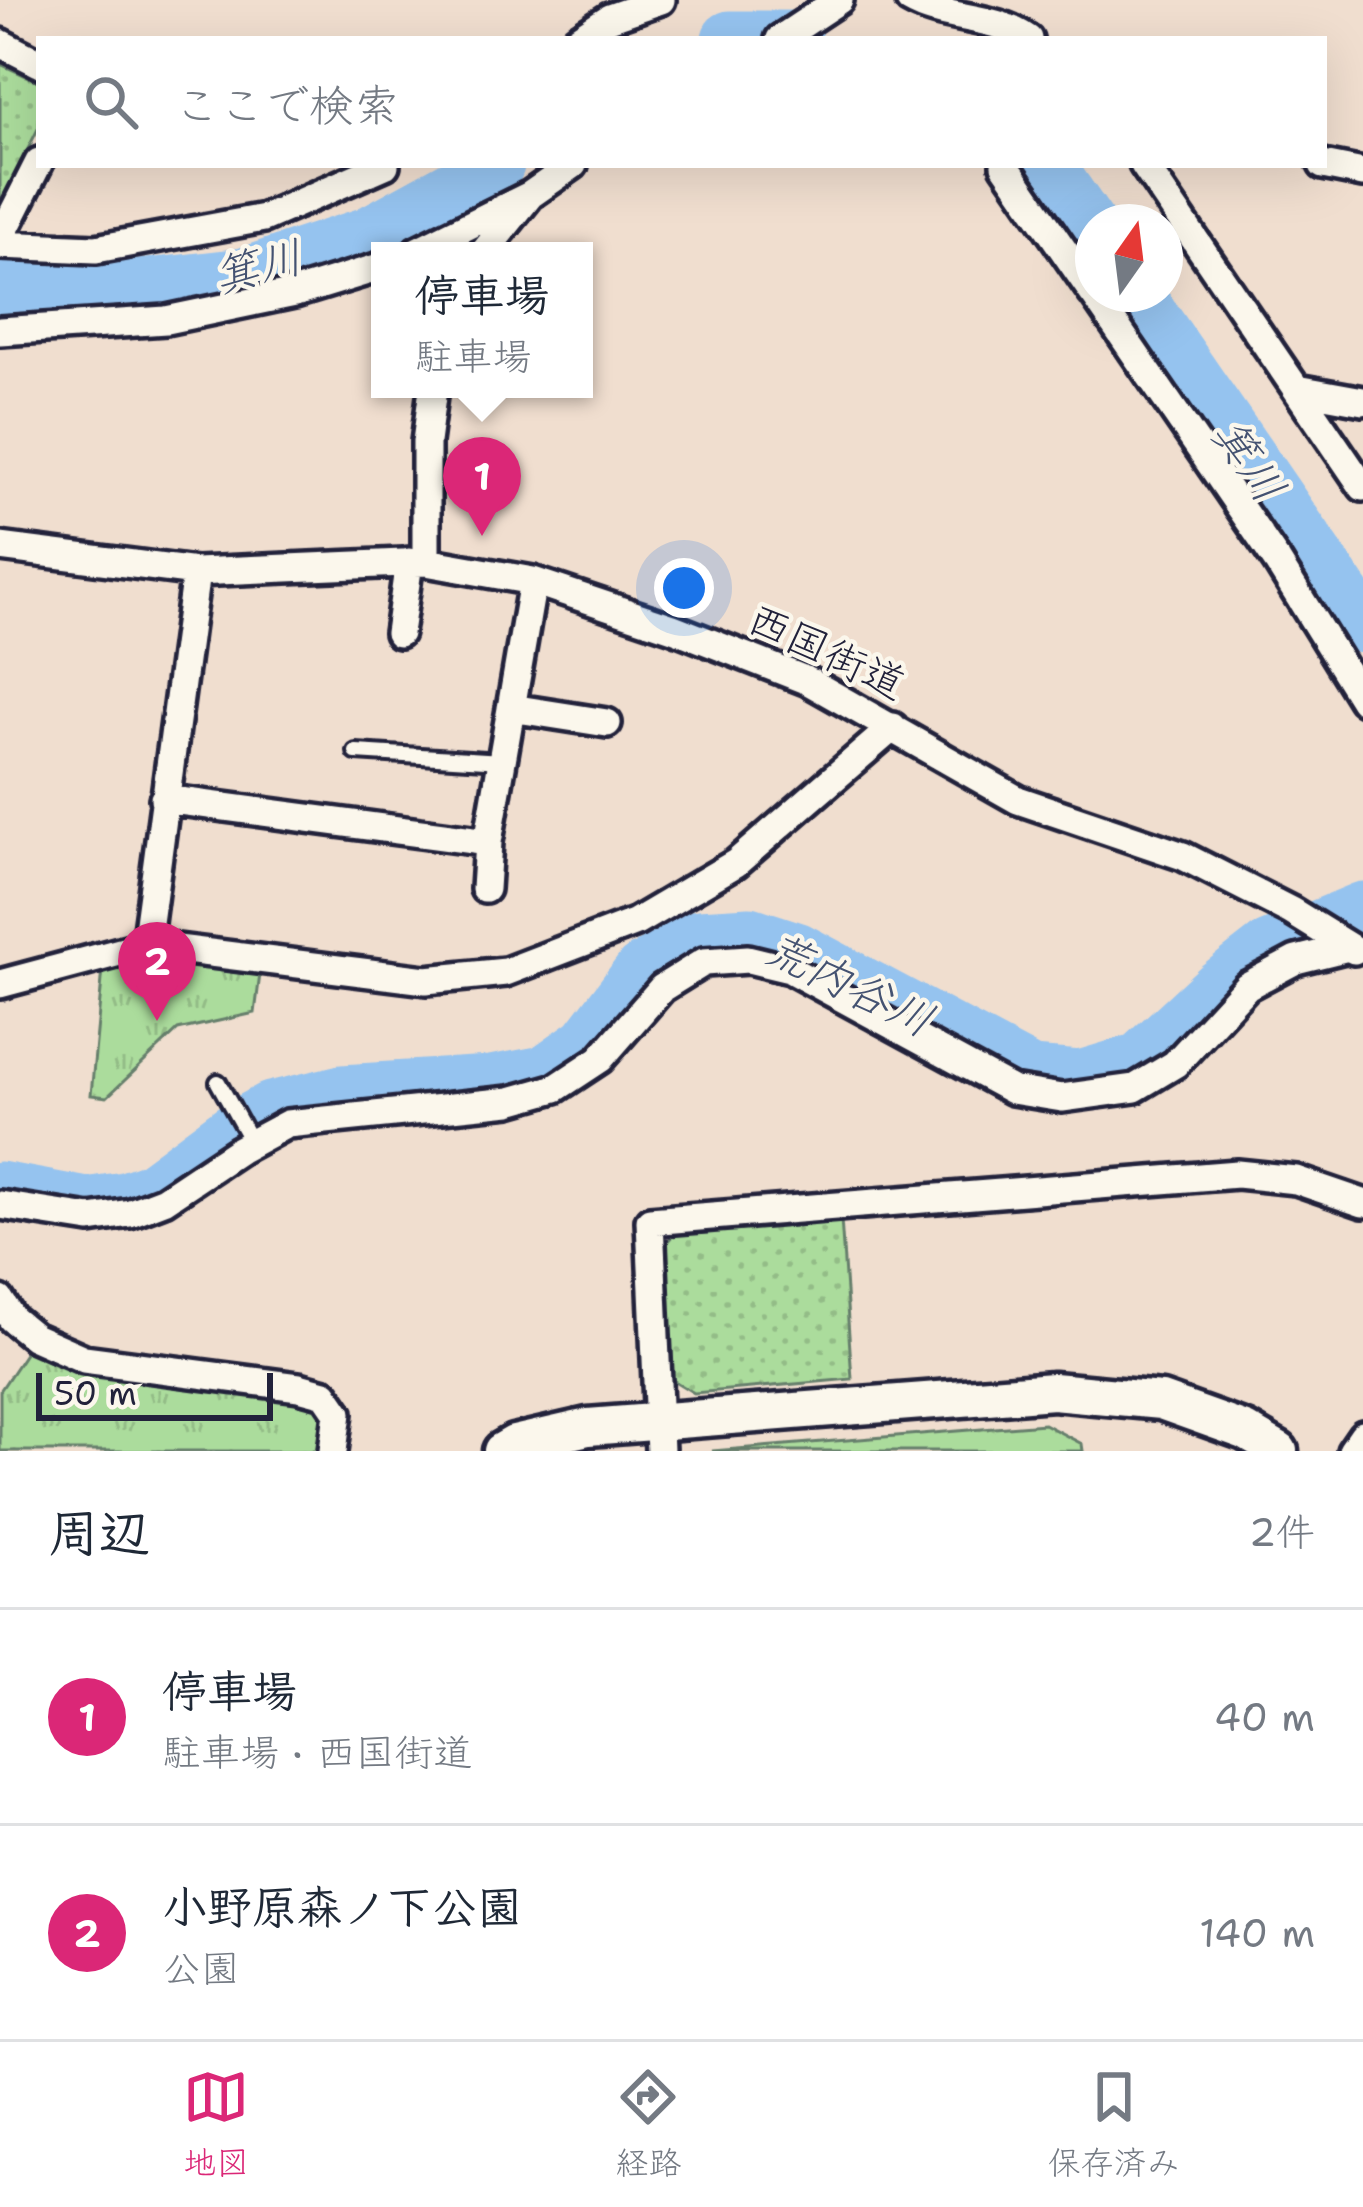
<!DOCTYPE html>
<html lang="ja">
<head>
<meta charset="utf-8">
<style>
	body { margin:0; font-family:"Shantell Sans","Klee One",sans-serif; background:#f2f2f3; color:#1f2937 }
	.compass { position:absolute; left:1075px; top:204px; width:108px; height:108px; border-radius:50%; background:#fff; box-shadow:0 12px 48px #0002; rotate:14deg }
	.scale { position:absolute; left:36px; bottom:30px; width:237px; box-sizing:border-box; padding-left:12px; border:6px solid #22223b; border-top:0; font-size:33px; line-height:42px; white-space:nowrap; color:#22223b; -webkit-text-stroke:9px #fbf7ec; paint-order:stroke }
	.you { position:absolute; left:684px; top:588px; width:42px; height:42px; margin:-30px; border:9px solid #fff; border-radius:50%; background:#1a73e8; box-shadow:0 0 0 18px #1a73e833 }
	.badge { display:grid; place-items:center; width:78px; height:78px; border-radius:50%; background:#db2777; color:#fff; font-size:39px; font-weight:700 }
	.pin { position:absolute; translate:-50% -99px; filter:drop-shadow(0 3px 6px #0008) }
	.pin::after { content:''; position:absolute; top:63px; width:42px; height:36px; background:inherit; clip-path:polygon(0 0,100% 0,50% 100%) }
	.popup { position:absolute; left:371px; top:242px; width:222px; height:156px; box-sizing:border-box; display:grid; place-content:center; border-radius:0px; background:#fff; filter:drop-shadow(0 3px 9px #0005); font-size:39px; white-space:nowrap; color:#747a83 }
	.popup b { font-size:45px; color:#1f2937 }
	.popup::after { content:''; position:absolute; left:50%; top:100%; margin-left:-24px; border:24px solid transparent; border-top-color:#fff }
	.list { margin:0; padding:0; list-style:none }
	h2 { display:flex; justify-content:space-between; align-items:center; height:156px; margin:0; padding:0 48px; font-size:51px }
	h2 small { font-size:39px; font-weight:400; color:#747a83 }
	.list li { display:grid; grid-template-columns:78px 1fr auto; gap:36px; align-items:center; box-sizing:border-box; height:216px; padding:0 48px; border-top:3px solid #e0e1e3 }
	.list b { display:block; font-size:45px; white-space:nowrap }
	.list p { margin:0; font-size:39px; white-space:nowrap; color:#747a83 }
	.list em { font-size:39px; font-style:normal; color:#747a83 }
	.icon { flex:none; width:66px; height:66px; fill:none; stroke:currentColor; stroke-width:2; stroke-linecap:round; stroke-linejoin:round }
	.map { position:relative; flex:none; width:1363px; height:1451px; overflow:hidden }
	.search { position:absolute; background:#fff; box-shadow:0 12px 48px #0002; left:36px; right:36px; top:36px; height:132px; display:flex; align-items:center; gap:30px; box-sizing:border-box; padding:0 42px; border-radius:0px; color:#747a83; font-size:45px }
	.sheet { height:588px; background:#fff }
	nav { display:flex; justify-content:space-around; align-items:center; box-sizing:border-box; height:168px; border-top:3px solid #e0e1e3; background:#fff; font-size:33px; color:#747a83 }
	nav a { display:grid; justify-items:center; gap:6px }
	nav .on { color:#db2777 }
	.map>svg:first-child { display:block }
</style>
</head>
<body>
<div class="map">
<svg width="1363" height="1451" viewBox="0 0 1363 1451">
	<defs>
		<pattern id="grass-dots" width="8" height="8" patternUnits="userSpaceOnUse" patternTransform="scale(3)"><rect width="8" height="8" fill="#abdc9c"/><path d="M2 2h.1M6 6h.1" fill="none" stroke="#93bc87" stroke-width="1.8" stroke-linecap="round"/></pattern>
		<pattern id="park-tufts" width="24" height="20" patternUnits="userSpaceOnUse" patternTransform="scale(3)"><rect width="24" height="20" fill="#abdc9c"/><path d="M3 7l-1-3M5 7V3M7 7l1-3M15 17l-1-3M17 17v-4M19 17l1-3" fill="none" stroke="#93bc87"/></pattern>
	</defs>
	<rect width="100%" height="100%" fill="#f0decf"/>
	<filter id="ink" filterUnits="userSpaceOnUse"><feTurbulence type="fractalNoise" baseFrequency=".00833" numOctaves="2"/><feDisplacementMap in="SourceGraphic" scale="24" xChannelSelector="R" yChannelSelector="G"/><feConvolveMatrix kernelMatrix="1 2 1 2 8 2 1 2 1" color-interpolation-filters="sRGB"/></filter>
	<g filter="url(#ink)">
		<path fill="url(#grass-dots)" stroke="#667f6c" stroke-width="3" d="M0 64 39 82V127L0 205Z
			M841 1219 852 1379 694 1393 671 1379 665 1244 678 1230Z"/>
		<path fill="url(#park-tufts)" stroke="#667f6c" stroke-width="3" d="M139 960 260 974 255 1013 178 1030 107 1097 91 1095 103 969Z
			M28 1349 54 1364 298 1395 317 1401 327 1416 322 1451H0V1391Z
			M1044 1424 1082 1444 1083 1451H712Z"/>
		<g fill="none" stroke-linecap="round" stroke-linejoin="round">
			<path stroke="#95c3ef" stroke-width="57" d="M730 39H794
				M1046 165 1093 233
				M0 289 19 292 121 290 244 276 368 235 496 165
				M1135 294 1363 625
				M0 1190 87 1206 125 1200 153 1190 233 1131 271 1110 342 1093 491 1084 544 1074 588 1043 642 972 699 938 750 935 796 950 1031 1075 1080 1079 1140 1061 1220 987 1269 949 1363 910"/>
			<g stroke="#22223b" stroke-width="22">
				<path id="service" d="M356 752 502 761
					M218 1082 252 1143"/>
			</g>
			<g stroke="#22223b" stroke-width="36">
				<path id="minor" d="M910 0C946 21 994 14 1028 39
					M577 39 609 18 661 0
					M780 39 839 0
					M0 43 39 63
					M1005 165 1093 293
					M1144 165 1363 487
					M1323 165 1363 173
					M0 239 39 162
					M0 245 96 249 264 218 385 165
					M417 251 530 195
					M485 251 530 195 573 165
					M1094 294 1277 561 1363 700
					M0 331 166 320 295 293 380 267
					M1297 389 1363 401
					M0 547 196 572 426 562 533 581 673 628 808 681 1018 800 1183 856 1291 911 1354 950
					M426 562V442L433 389
					M399 633 409 562
					M511 708 607 723
					M164 799 488 842 533 581
					M485 889 488 842
					M146 945 196 572
					M0 984 146 945 426 980 506 972 636 922 736 863 893 727
					M0 1205 90 1219 130 1213 164 1200 239 1150 287 1124 510 1101 556 1088 600 1059 662 988 704 962 748 959 789 969 1012 1090 1062 1098 1135 1088 1175 1064 1247 986 1296 960 1349 947
					M0 1300 12 1319 34 1337 84 1359 299 1387 325 1394 338 1413 333 1451
					M660 1451 650 1221 1237 1174 1296 1180 1363 1203
					M1352 1451 1363 1435"/>
			</g>
			<g stroke="#22223b" stroke-width="45">
				<path id="tertiary" d="M502 1451 514 1444 588 1427 1053 1391 1161 1401 1245 1431 1279 1451"/>
			</g>
			<use href="#service" stroke="#fbf7ec" stroke-width="14"/>
			<use href="#minor" stroke="#fbf7ec" stroke-width="27"/>
			<use href="#tertiary" stroke="#fbf7ec" stroke-width="36"/>
		</g>
	</g>
	<g text-anchor="middle" dominant-baseline="central" stroke-width="9" stroke-linejoin="round" paint-order="stroke">
		<g font-size="42" fill="#22223b" stroke="#fbf7ec">
			<text transform="translate(827 651) rotate(25)">西国街道</text>
		</g>
		<g font-size="45" font-style="italic" fill="#445271" stroke="#fbf7ec">
			<text transform="translate(258 266) rotate(-14)">箕川</text>
			<text transform="translate(1249 460) rotate(55)">箕川</text>
			<text transform="translate(850 984) rotate(26)">荒内谷川</text>
		</g>
	</g>
</svg>
<svg class="compass" viewBox="-18 -18 36 36"><path d="M0-13l5 13h-10z" fill="#e53935"/><path d="M0 13l5-13h-10z" fill="#747a83"/></svg>
<div class="scale">50 m</div>
<div class="you"></div>
<div class="pin badge" style="left:482px;top:536px">1</div>
<div class="popup"><b>停車場</b>駐車場</div>
<div class="pin badge" style="left:157px;top:1021px">2</div>
<div class="search"><svg class="icon" aria-label="search" viewBox="0 0 24 24"><circle cx="10" cy="10" r="6"/><path d="M15 15l6 6"/></svg>ここで検索</div>
</div>
<section class="sheet">
<h2>周辺<small>2件</small></h2>
<ul class="list">
<li><span class="badge">1</span><div><b>停車場</b><p>駐車場 · 西国街道</p></div><em>40 m</em></li>
<li><span class="badge">2</span><div><b>小野原森ノ下公園</b><p>公園</p></div><em>140 m</em></li>
</ul>
</section>
<nav>
<a class="on"><svg class="icon" aria-label="map" viewBox="0 0 24 24"><path d="M3 6l6-2 6 2 6-2v14l-6 2-6-2-6 2zM9 4v14M15 6v14"/></svg>地図</a>
<a><svg class="icon" aria-label="directions" viewBox="0 0 24 24"><path d="M12 3l9 9-9 9-9-9zM9 14v-3h6M13 9l2 2-2 2"/></svg>経路</a>
<a><svg class="icon" aria-label="saved" viewBox="0 0 24 24"><path d="M7 4h10v16l-5-4-5 4z"/></svg>保存済み</a>
</nav>
</body>
</html>
